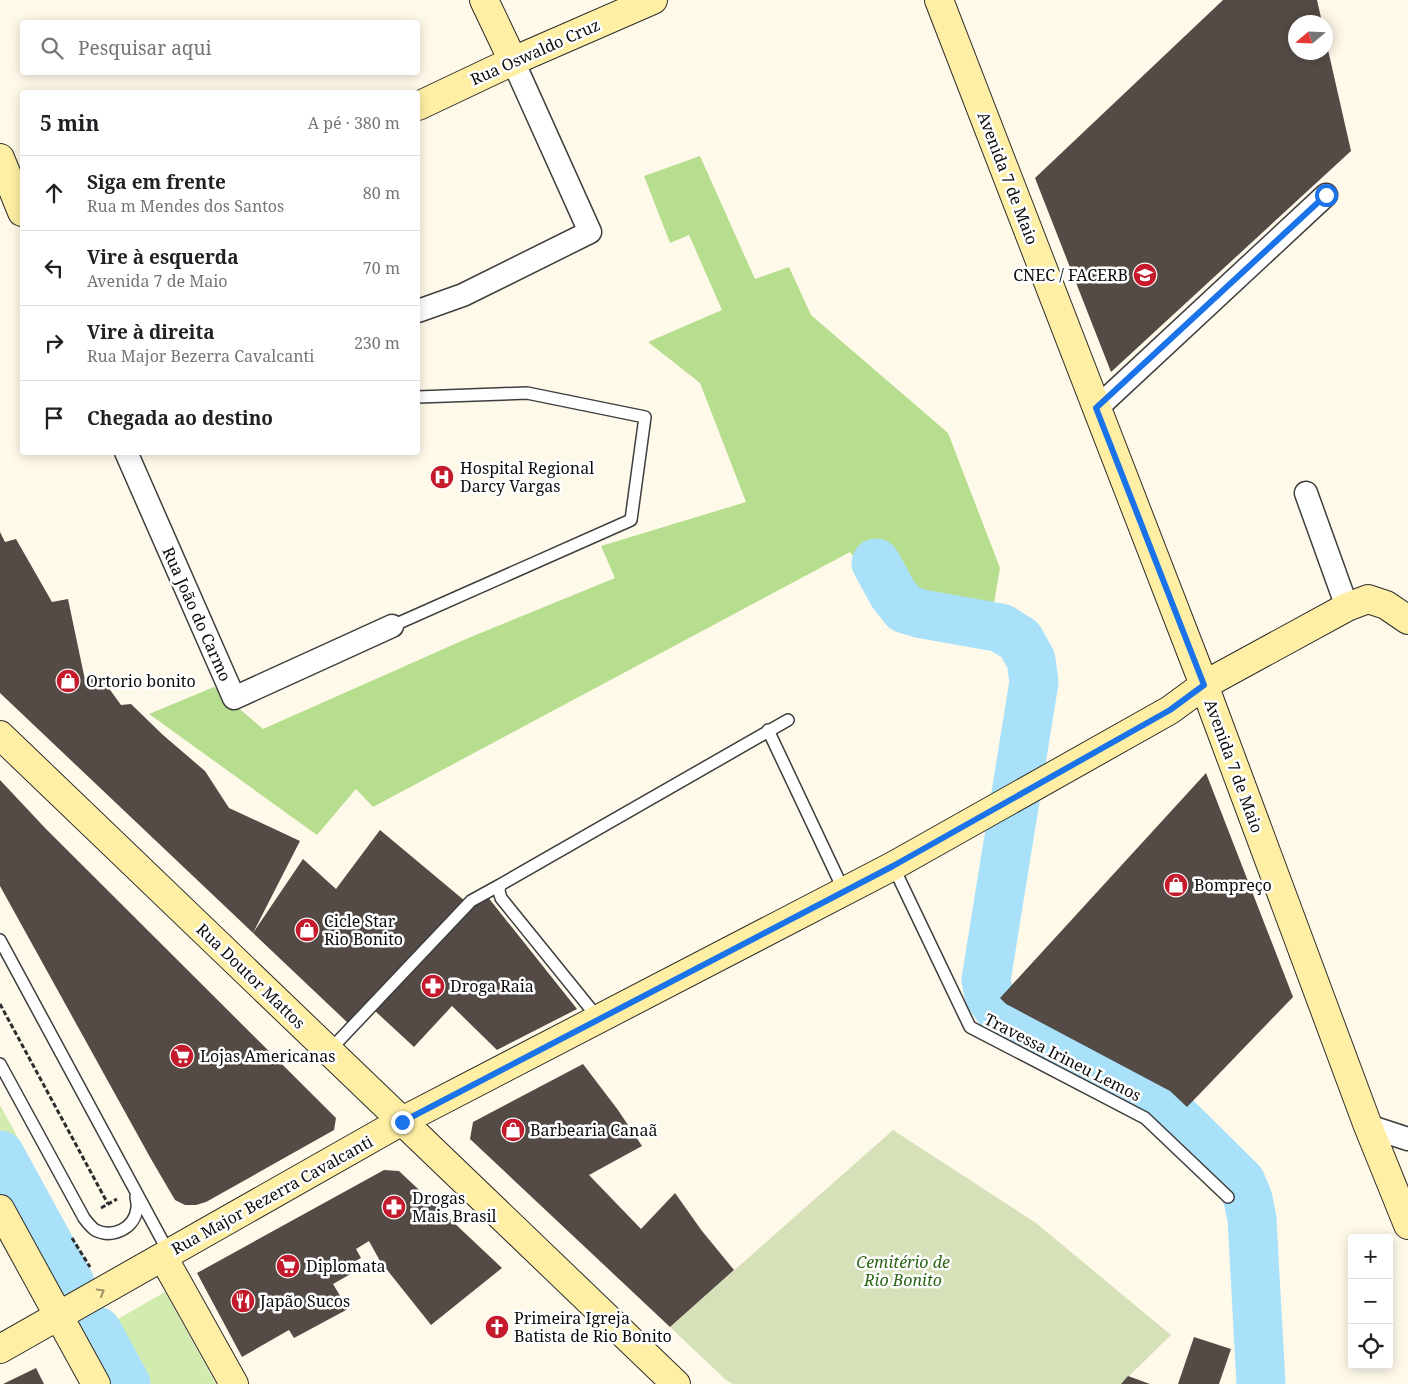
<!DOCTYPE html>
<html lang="pt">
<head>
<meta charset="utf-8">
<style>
	body { margin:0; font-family:"Noto Serif",serif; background:#f6f6f6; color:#202124 }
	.controls { position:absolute; right:15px; bottom:15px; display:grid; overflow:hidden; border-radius:5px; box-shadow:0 2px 12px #0003 }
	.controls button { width:45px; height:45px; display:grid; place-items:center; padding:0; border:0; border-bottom:1px solid #e0e0e0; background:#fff; color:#202124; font:25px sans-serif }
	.compass { position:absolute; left:1288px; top:15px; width:45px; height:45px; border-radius:50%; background:#fff; box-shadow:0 2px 12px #0003; rotate:251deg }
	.stop { position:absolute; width:15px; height:15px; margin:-11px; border:4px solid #1a73e8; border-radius:50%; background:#fff }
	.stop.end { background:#1a73e8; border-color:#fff; box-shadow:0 1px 5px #0008 }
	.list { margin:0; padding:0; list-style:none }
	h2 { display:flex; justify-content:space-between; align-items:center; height:65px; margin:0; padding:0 20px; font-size:21px }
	h2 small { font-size:16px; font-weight:400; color:#757577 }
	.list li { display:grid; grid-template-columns:32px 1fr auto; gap:15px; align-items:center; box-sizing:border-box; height:75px; padding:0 20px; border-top:1px solid #e0e0e0 }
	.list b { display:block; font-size:19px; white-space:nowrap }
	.list p { margin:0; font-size:16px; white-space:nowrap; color:#757577 }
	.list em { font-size:16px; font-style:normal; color:#757577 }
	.icon { flex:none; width:28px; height:28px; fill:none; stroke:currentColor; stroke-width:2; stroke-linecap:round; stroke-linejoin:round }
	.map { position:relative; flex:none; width:1408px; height:1384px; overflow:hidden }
	.search { position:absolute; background:#fff; box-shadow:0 2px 12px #0003; left:20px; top:20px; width:400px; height:55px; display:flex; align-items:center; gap:12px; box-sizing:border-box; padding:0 18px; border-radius:5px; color:#757577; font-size:19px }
	.panel { position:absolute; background:#fff; box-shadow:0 2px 12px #0003; left:20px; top:90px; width:400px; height:365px; border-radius:5px }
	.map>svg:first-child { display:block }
</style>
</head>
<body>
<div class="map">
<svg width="1408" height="1384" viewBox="0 0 1408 1384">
	<rect width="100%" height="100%" fill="#fff9e9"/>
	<path fill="#d2ecb0" d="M0 1105 91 1272 70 1283 0 1155Z
		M165 1292 216 1384H126L97 1331Z"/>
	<path fill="#b7de8e" d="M700 156 755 279 789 267 811 315 948 433 1000 568 988 638C966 635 920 631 900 621 882 611 863 569 850 552L373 807 356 789 317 835 149 714 214 687 263 729 466 639 615 578 601 546 746 502 700 383 648 342 722 310 689 235 670 243 644 176Z"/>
	<path fill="#d7e1b9" d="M893 1130 1036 1223 1171 1335 1121 1384H733L726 1380 670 1327Z"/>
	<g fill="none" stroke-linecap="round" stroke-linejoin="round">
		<path stroke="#a9e1fb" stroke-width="49" d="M876 563 893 594 905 609 922 614 1001 628 1020 640 1031 660 1034 682 986 980 989 995 999 1009 1161 1103 1241 1182 1248 1199 1252 1219 1261 1384
			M0 1155 70 1283
			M97 1331 126 1384"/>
	</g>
	<path fill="#544b46" d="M1223 0H1317L1322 22H1296V52H1326V41L1351 151 1111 372 1035 178Z
		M0 532 5 542 16 539 52 602 68 599 85 680 100 676 121 705 131 704 163 735 205 771 229 808 300 841 253 933 303 859 336 889 380 830 465 901 349 1024 0 693Z
		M1206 773 1293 997 1187 1107 1170 1091 1006 1004 1000 998Z
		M0 780 46 829 336 1118 334 1130 206 1202 196 1205H185L175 1200 151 1159 0 886Z
		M487 896 577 1009 497 1050 452 1006 414 1047 374 1010 477 902Z
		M583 1064 618 1110 642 1146 589 1175 641 1229 675 1193 702 1231 734 1270 670 1327 470 1139 473 1122Z
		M384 1170 399 1171 502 1268 431 1325 380 1261 369 1241 356 1249 361 1258 352 1263 356 1271 333 1284 348 1309 294 1338 289 1330 242 1357 197 1273Z
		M1194 1337 1231 1349 1219 1384H1178Z
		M36 1368 44 1384H3Z
		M1128 1376 1150 1384H1121Z"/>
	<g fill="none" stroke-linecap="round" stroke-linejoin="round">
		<g stroke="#3e3e3e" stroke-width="14">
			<path id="lane" d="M392 626 631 520 645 417 527 393 418 397
				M768 730 844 891
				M893 866 970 1027 1145 1118 1228 1197
				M0 940 169 1253
				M598 1018 501 898 499 891 500 885 788 720
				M329 1051 471 901 500 885
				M0 1064 84 1218C87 1222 91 1227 95 1230 113 1239 135 1228 137 1208 138 1204 136 1200 136 1196"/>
		</g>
		<g stroke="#3e3e3e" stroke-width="25">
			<path id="street" d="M418 311 463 295 590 232 513 61
				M1097 408 1326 195
				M126 452 234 698 392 626
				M1306 493 1347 607
				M1368 1126 1408 1139"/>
		</g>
		<g stroke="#2d2d2d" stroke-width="30">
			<path id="secondary" d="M484 0 513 61
				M939 0 1204 685 1368 1126 1408 1225
				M418 106 513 61 653 0
				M0 158 22 212
				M0 735 676 1384
				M0 1209 96 1384
				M163 1257 234 1384
				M0 1349 402 1121 893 866 1170 710 1204 685 1347 607 1368 599 1386 605 1408 620"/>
		</g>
		<path stroke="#2d2d2d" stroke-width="3" stroke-dasharray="5 2.5" stroke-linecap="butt" d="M0 1004 108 1204
			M101 1208 117 1199
			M72 1238 90 1267"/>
		<use href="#lane" stroke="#fff" stroke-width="11"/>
		<use href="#street" stroke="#fff" stroke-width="22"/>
		<use href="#secondary" stroke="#ffefa4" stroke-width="28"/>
	</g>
	<defs><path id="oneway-chevron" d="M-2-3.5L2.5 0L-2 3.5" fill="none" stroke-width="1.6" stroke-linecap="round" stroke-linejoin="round" transform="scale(1.25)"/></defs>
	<use stroke="#9d9467" href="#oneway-chevron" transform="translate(101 1292) rotate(-30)"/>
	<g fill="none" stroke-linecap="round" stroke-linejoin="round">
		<path stroke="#1a73e8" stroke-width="6" d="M402 1122 893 866 1170 710 1204 685 1096 408 1326 195"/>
	</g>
	<defs>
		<g id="school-disc" transform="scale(1.25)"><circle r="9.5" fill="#c41a2c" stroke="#fff"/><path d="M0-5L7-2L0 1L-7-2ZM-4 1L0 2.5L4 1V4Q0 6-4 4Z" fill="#fff"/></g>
		<g id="hospital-disc" transform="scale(1.25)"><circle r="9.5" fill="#c41a2c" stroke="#fff"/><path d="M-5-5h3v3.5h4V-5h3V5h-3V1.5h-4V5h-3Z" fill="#fff"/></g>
		<g id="shop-disc" transform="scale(1.25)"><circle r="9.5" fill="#c41a2c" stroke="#fff"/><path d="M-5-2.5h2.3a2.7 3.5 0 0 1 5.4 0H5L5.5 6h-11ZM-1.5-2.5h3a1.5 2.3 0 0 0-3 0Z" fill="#fff"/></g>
		<g id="pharmacy-disc" transform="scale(1.25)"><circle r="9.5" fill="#c41a2c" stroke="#fff"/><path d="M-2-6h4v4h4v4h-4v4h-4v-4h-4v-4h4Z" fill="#fff"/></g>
		<g id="supermarket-disc" transform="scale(1.25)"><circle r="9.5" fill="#c41a2c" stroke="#fff"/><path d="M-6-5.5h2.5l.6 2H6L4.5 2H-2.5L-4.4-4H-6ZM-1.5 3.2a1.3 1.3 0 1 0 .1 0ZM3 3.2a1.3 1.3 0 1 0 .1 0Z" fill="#fff"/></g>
		<g id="restaurant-disc" transform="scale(1.25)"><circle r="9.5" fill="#c41a2c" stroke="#fff"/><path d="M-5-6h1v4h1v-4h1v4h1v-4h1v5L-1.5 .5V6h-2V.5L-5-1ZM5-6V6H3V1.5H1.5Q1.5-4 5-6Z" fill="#fff"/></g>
		<g id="church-disc" transform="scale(1.25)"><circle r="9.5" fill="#c41a2c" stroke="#fff"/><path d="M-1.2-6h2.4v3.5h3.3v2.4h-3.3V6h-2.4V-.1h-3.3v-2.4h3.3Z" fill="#fff"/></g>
	</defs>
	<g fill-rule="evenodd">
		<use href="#school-disc" x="1145" y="275"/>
		<use href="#hospital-disc" x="442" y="477"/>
		<use href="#shop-disc" x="68" y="681"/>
		<use href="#shop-disc" x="1176" y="885"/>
		<use href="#shop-disc" x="307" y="930"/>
		<use href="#pharmacy-disc" x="433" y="986"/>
		<use href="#supermarket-disc" x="182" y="1056"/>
		<use href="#shop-disc" x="513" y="1130"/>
		<use href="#pharmacy-disc" x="394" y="1207"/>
		<use href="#supermarket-disc" x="288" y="1266"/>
		<use href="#restaurant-disc" x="243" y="1301"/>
		<use href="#church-disc" x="497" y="1327"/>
	</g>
	<g text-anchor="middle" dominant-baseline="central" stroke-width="5" stroke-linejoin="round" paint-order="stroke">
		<g font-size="16" fill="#0b0b0b" stroke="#fff">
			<text transform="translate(535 52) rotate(-24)">Rua Oswaldo Cruz</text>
			<text transform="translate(1008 178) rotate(69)">Avenida 7 de Maio</text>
			<text transform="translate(197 614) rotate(66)">Rua João do Carmo</text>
			<text transform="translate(1234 766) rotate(70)">Avenida 7 de Maio</text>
			<text transform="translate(251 976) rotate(44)">Rua Doutor Mattos</text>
			<text transform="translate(1063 1057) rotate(27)">Travessa Irineu Lemos</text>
			<text transform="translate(272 1195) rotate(-29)">Rua Major Bezerra Cavalcanti</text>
		</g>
		<g font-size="16" fill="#0b0b0b" stroke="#fff" text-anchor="start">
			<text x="1128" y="275" text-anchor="end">CNEC / FACERB</text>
			<text x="460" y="468">Hospital Regional<tspan x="460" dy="18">Darcy Vargas</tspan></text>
			<text x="86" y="681">Ortorio bonito</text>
			<text x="1194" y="885">Bompreço</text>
			<text x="324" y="921">Cicle Star<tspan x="324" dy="18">Rio Bonito</tspan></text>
			<text x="450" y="986">Droga Raia</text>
			<text x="200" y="1056">Lojas Americanas</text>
			<text x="530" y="1130">Barbearia Canaã</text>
			<text x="412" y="1198">Drogas<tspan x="412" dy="18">Mais Brasil</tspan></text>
			<text x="306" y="1266">Diplomata</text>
			<text x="260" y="1301">Japão Sucos</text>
			<text x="514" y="1318">Primeira Igreja<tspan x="514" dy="18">Batista de Rio Bonito</tspan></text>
		</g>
		<g font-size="16" font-style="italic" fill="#2c6617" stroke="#fff">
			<text x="903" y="1262">Cemitério de<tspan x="903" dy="18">Rio Bonito</tspan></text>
		</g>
	</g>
</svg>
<div class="controls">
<button>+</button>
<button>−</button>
<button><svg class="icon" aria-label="locate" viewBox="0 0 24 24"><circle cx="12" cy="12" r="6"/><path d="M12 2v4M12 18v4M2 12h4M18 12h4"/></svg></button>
</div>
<svg class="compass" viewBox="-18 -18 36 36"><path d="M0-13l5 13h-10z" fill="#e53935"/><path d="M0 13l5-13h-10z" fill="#757577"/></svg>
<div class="stop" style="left:1326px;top:195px"></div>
<div class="stop end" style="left:402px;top:1122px"></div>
<div class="search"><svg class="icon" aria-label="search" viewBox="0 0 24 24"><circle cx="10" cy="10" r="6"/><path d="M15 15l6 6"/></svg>Pesquisar aqui</div>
<section class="panel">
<h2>5 min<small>A pé · 380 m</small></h2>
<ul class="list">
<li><svg class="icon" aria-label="ahead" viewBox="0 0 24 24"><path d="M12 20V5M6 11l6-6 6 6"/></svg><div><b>Siga em frente</b><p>Rua m Mendes dos Santos</p></div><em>80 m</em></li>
<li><svg class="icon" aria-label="left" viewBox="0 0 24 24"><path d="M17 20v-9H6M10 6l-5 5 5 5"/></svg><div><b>Vire à esquerda</b><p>Avenida 7 de Maio</p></div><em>70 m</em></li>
<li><svg class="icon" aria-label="right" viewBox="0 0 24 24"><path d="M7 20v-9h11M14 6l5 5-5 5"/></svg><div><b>Vire à direita</b><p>Rua Major Bezerra Cavalcanti</p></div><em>230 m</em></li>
<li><svg class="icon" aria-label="arrive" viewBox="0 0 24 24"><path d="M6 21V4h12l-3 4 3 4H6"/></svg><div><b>Chegada ao destino</b></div></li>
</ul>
</section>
</div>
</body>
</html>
